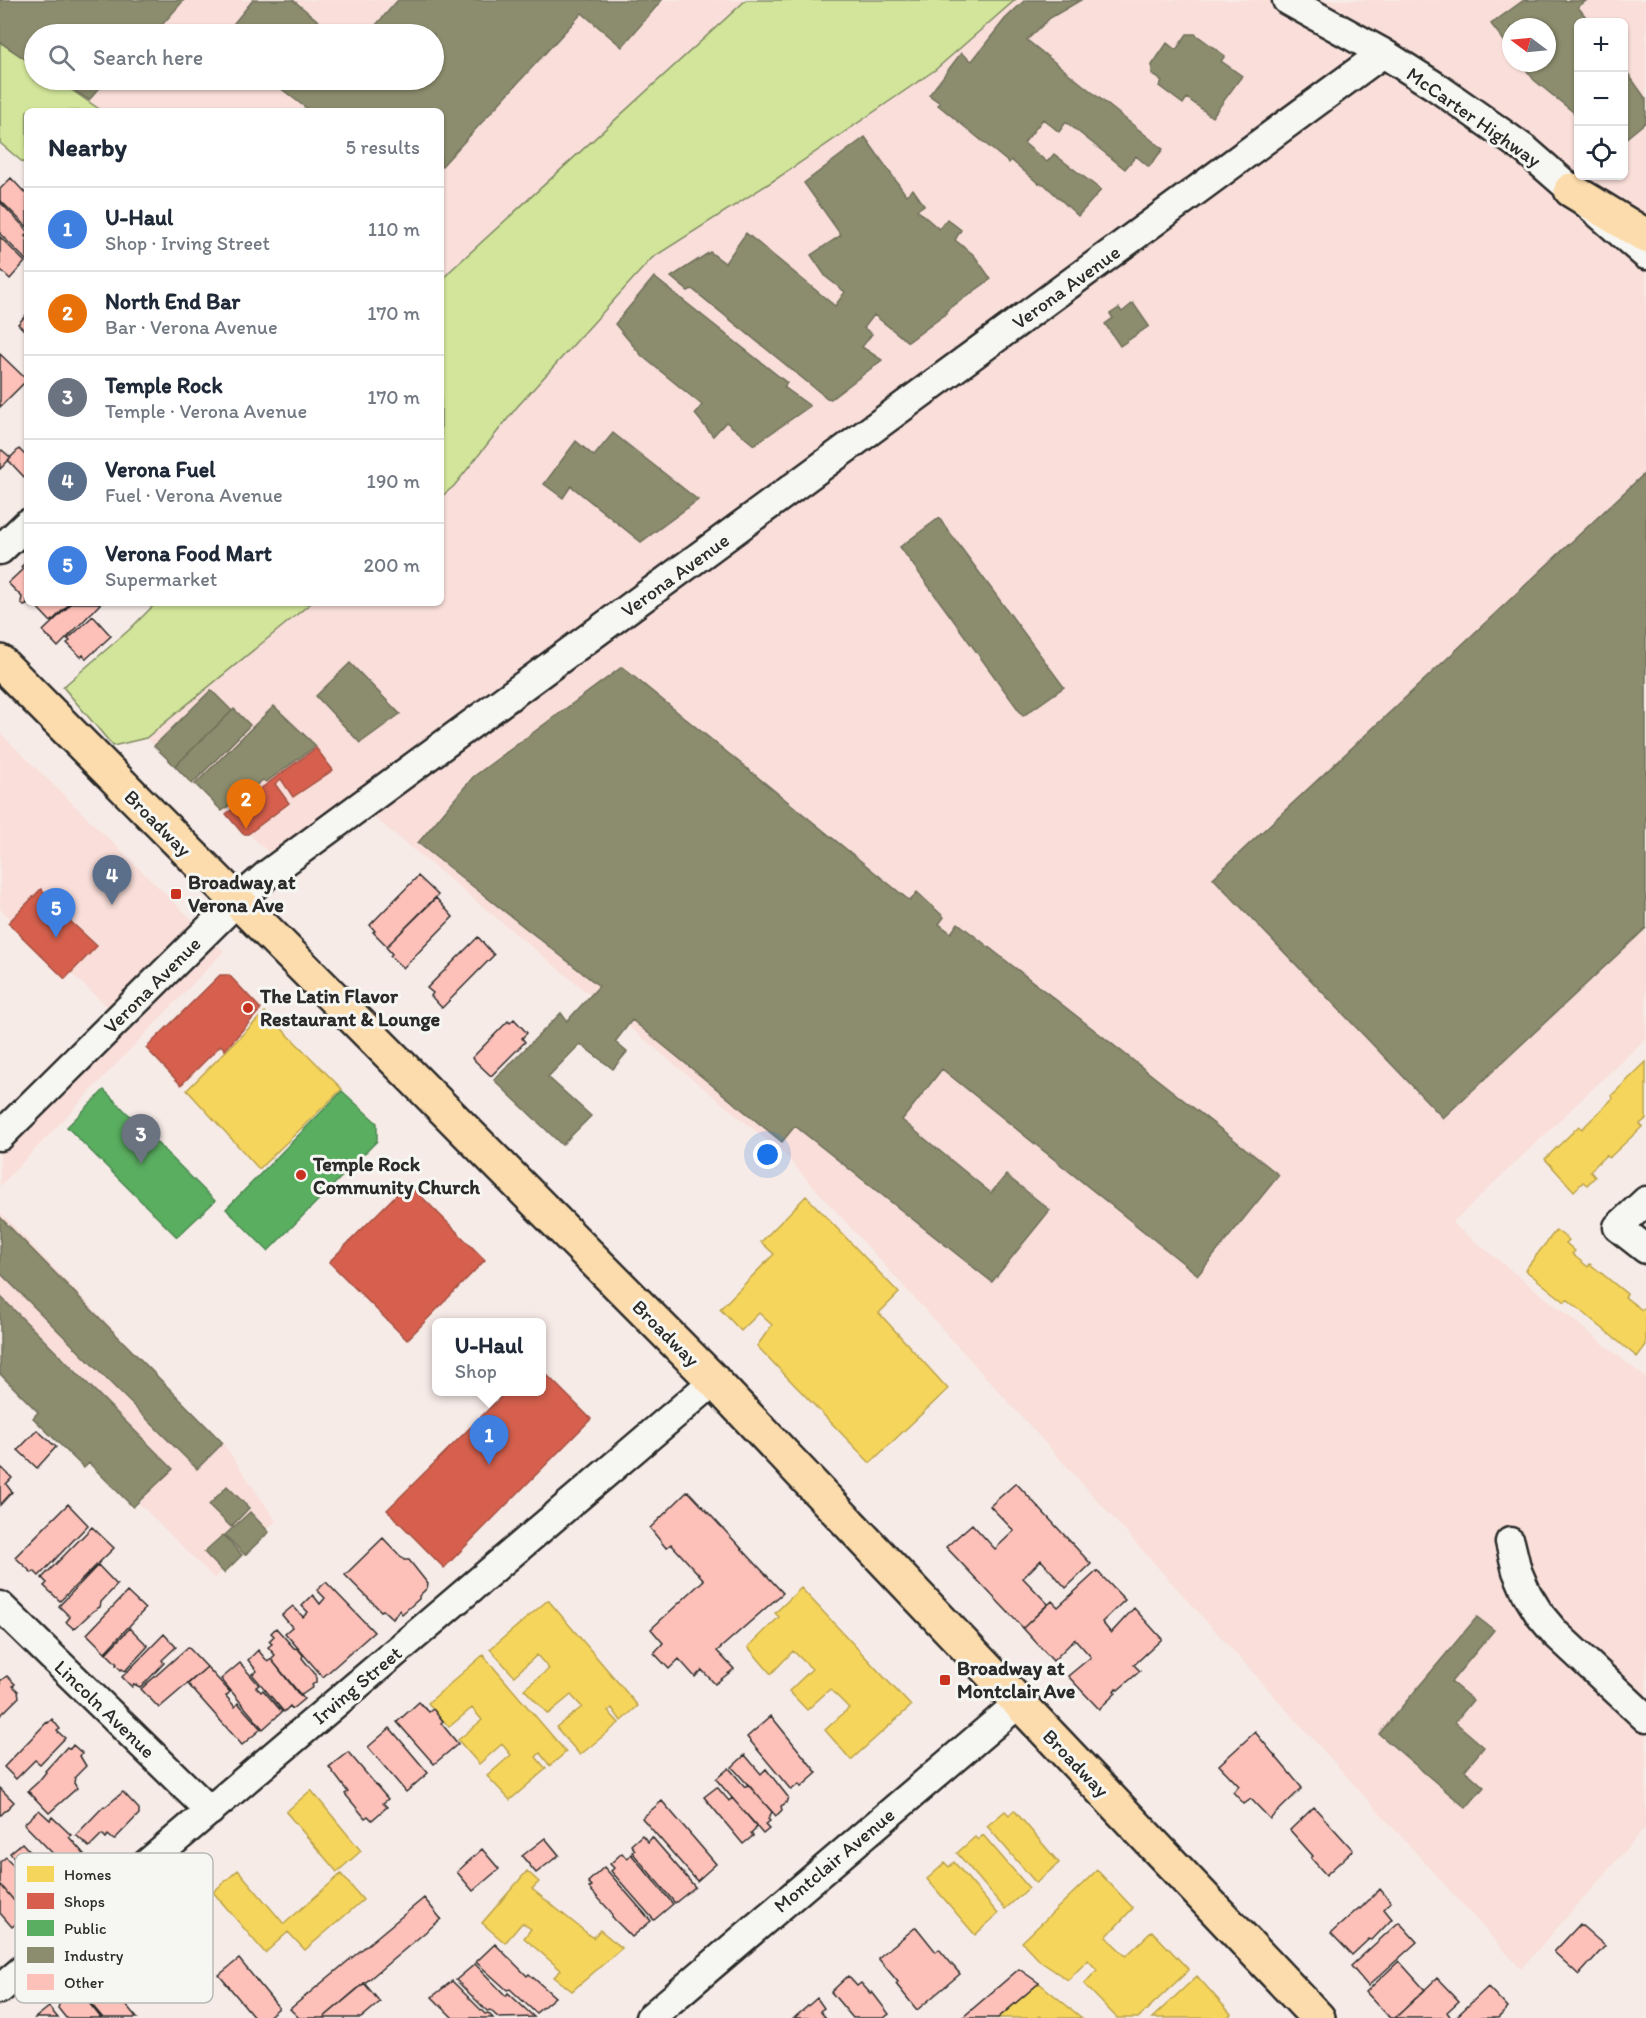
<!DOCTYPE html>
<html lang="en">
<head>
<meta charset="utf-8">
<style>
	body { margin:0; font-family:Itim,sans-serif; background:#f6f6f7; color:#1f2937 }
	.controls { position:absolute; right:18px; top:18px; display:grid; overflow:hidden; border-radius:9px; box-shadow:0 2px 4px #0004 }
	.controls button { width:54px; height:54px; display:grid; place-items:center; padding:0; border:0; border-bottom:2px solid #e0e1e3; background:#fff; color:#1f2937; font:30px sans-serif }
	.compass { position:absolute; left:1502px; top:18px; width:54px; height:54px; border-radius:50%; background:#fff; box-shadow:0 2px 4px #0004; rotate:286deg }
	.you { position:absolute; left:768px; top:1155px; width:21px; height:21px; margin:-15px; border:4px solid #fff; border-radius:50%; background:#1a73e8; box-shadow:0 0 0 9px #1a73e833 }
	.badge { display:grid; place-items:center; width:39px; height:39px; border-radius:50%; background:#0f766e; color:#fff; font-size:20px; font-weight:700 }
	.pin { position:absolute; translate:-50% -50px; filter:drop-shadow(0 2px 3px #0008) }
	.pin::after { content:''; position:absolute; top:32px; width:21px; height:18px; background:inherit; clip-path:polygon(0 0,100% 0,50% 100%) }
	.popup { position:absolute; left:432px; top:1318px; width:114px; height:78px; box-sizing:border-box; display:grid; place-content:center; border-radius:9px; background:#fff; filter:drop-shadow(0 2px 4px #0005); font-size:20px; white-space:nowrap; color:#747a83 }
	.popup b { font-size:22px; color:#1f2937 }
	.popup::after { content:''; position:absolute; left:50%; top:100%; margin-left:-12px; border:12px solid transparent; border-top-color:#fff }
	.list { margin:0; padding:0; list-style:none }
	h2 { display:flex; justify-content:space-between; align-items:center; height:78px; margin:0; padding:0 24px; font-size:26px }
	h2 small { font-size:20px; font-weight:400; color:#747a83 }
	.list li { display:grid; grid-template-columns:39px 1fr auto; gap:18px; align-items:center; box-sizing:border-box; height:84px; padding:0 24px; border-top:2px solid #e0e1e3 }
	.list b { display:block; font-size:22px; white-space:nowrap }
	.list p { margin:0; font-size:20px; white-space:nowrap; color:#747a83 }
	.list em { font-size:20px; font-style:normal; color:#747a83 }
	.icon { flex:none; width:33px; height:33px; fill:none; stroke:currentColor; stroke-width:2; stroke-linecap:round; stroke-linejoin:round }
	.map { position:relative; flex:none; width:1646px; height:2018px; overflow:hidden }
	.search { position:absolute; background:#fff; box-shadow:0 2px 4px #0004; left:24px; top:24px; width:420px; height:66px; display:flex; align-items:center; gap:15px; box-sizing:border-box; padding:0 21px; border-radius:33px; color:#747a83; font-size:22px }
	.panel { position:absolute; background:#fff; box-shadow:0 2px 4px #0004; left:24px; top:108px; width:420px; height:498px; border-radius:9px }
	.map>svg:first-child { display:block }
</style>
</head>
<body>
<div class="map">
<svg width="1646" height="2018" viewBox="0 0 1646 2018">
	<rect width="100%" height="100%" fill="#f7ebe7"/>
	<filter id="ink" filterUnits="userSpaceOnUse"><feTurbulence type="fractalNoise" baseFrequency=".0167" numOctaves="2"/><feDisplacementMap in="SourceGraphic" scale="12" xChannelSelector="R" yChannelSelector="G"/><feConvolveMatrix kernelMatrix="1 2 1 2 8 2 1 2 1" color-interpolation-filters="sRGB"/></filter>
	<g filter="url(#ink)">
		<path fill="#f9ded9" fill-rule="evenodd" d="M0 0H746L450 272 441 282V111H102L57 80H434V34H34V65L0 42Z
			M1015 0H1646V1038L1452 1223 1646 1378V1827L1521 1969 785 1155 358 804 279 862 146 738 311 603H441V497L454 486 517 407 652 258 776 179 935 70ZM1578 22H1624V176H1578ZM1511 27H1547V63H1511Z
			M0 733 224 951 0 1186V1129L118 1016 0 909Z
			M0 1212 223 1443 276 1521 214 1578 0 1365Z"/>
		<path fill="#d2e59a" stroke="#7e8862" stroke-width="1.5" d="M746 0H1015L935 70 776 179 652 258 517 407 454 486 441 497V282L449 272Z
			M0 42 34 65V80H57L102 111H27V166L0 143Z
			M156 603H311L146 738 113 746 63 687 129 630Z"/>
		<path fill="#f6d55c" stroke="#b9a24d" stroke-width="1.5" d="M265 1012 342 1089 259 1169 187 1090Z
			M1646 1062V1119L1640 1124 1642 1127 1609 1158 1606 1155 1590 1171 1595 1177 1587 1185 1583 1182 1574 1191 1545 1159 1579 1126 1582 1129 1613 1098 1611 1096Z
			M806 1196 899 1293 879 1313 948 1389 870 1463 757 1346 772 1325 759 1313 741 1331 720 1309 774 1254 761 1242Z
			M1556 1230 1569 1240 1566 1243 1575 1251 1572 1254 1588 1267 1590 1264 1627 1294 1625 1297 1642 1310 1646 1306V1345L1637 1357 1567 1299 1565 1302 1525 1270Z
			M801 1588 911 1706 851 1760 825 1730 849 1708 830 1689 807 1710 789 1691 812 1669 793 1651 771 1674 748 1647 779 1617 775 1613Z
			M548 1600 638 1706 621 1721 612 1708 608 1711 619 1723 580 1755 556 1727 582 1707 571 1695 548 1714 524 1689 549 1669 537 1655 514 1676 490 1649Z
			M483 1655 566 1752 550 1766 540 1753 536 1757 546 1769 510 1800 487 1776 511 1755 502 1744 479 1764 458 1740 482 1720 472 1708 449 1727 428 1703Z
			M311 1790 361 1851 337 1872 286 1812Z
			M1014 1810 1059 1863 1036 1883 987 1826 1005 1811 1009 1815Z
			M983 1835 1029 1888 1005 1909 957 1853 975 1837 978 1840Z
			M954 1862 998 1914 975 1935 927 1879 945 1863 949 1867Z
			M238 1870 284 1924 341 1874 363 1900 305 1950 288 1932 265 1953 213 1892Z
			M1097 1870 1133 1908 1106 1937 1126 1956 1152 1931 1189 1970 1138 2018H1117L1084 1984 1097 1970 1088 1960 1068 1980 1041 1962 1022 1942Z
			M527 1871 539 1882 532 1889 593 1938 600 1930 622 1948 572 1991 554 1977 561 1970 524 1938 531 1929 522 1923 505 1943 482 1923Z
			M1197 1976 1231 2014 1227 2018H1152Z
			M1039 1983 1082 2018H1043L1040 2016 1038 2018H998Z"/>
		<path fill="#d6604d" stroke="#a35043" stroke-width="1.5" d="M316 748 333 770 293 797 281 779 275 784 289 803 248 834H243L226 814Z
			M41 889 55 907 97 946 65 979 8 923Z
			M220 975H229L261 1009 225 1050 221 1045 181 1085 146 1048Z
			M408 1183 485 1260 407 1340 329 1262Z
			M542 1370 591 1419 444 1568 387 1510 506 1392H542Z"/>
		<path fill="#5aae61" stroke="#4c8751" stroke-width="1.5" d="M104 1090 215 1201 177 1237 67 1127Z
			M342 1091 377 1123V1141L268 1251 226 1209Z"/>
		<path fill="#8c8c6e" stroke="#6f6f5a" stroke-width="1.5" d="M0 0H184L154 34H34V65L0 42Z
			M253 0H293L334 34H225Z
			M398 0H662L622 47 582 13 441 167V111H310L270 80H434V34H368Z
			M1025 0H1081L1050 18 1027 40 1163 149 1149 167 1136 156 1125 169 1066 122 1059 132 1043 119 1024 143 1047 162 1054 154 1101 190 1078 216 1044 184 1038 183 1011 160 1009 163 938 105 940 103 929 95 961 53 972 61 1005 19Z
			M1524 0 1586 1 1578 7 1590 22H1578V116L1534 80 1521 63H1547V27H1511V50L1491 24Z
			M1187 34H1195L1225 56 1221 61 1242 76 1212 117 1187 98 1183 104 1159 86 1162 81 1152 74V65L1167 43 1176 50Z
			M1624 68 1646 99V122L1624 140Z
			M57 80H107L89 100Z
			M865 137 906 195 913 189 924 205 917 210 939 229 947 219 961 230 955 240 974 255 991 279 946 311 947 313 908 342 874 315 864 328 872 334 862 347 882 360 831 399 827 398 692 289 688 291 671 277 710 252 725 263 746 233 835 306 845 292 826 277 811 255 841 235 804 183Z
			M654 277 787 383 784 387 810 406 754 445 726 422 713 436 695 414 702 405 642 356 615 324Z
			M1133 303 1149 326 1120 346 1105 324 1113 318 1110 314 1119 308 1122 312Z
			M613 433 698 500 641 542 571 486 563 498 544 484 576 441 594 456Z
			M1646 472V928L1443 1118 1213 878Z
			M939 518 1064 687 1023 716 900 547Z
			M350 663 400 714 360 743 316 696Z
			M622 667 910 901 917 892 944 917 939 924 951 933 958 923 1279 1175 1198 1275 942 1069 902 1120 991 1193 1006 1175 1050 1210 992 1282 795 1126 782 1142 632 1020 615 1042 627 1052 613 1069 580 1044 548 1077 591 1116 562 1145 494 1080 561 1013 567 1021 599 986 418 843 473 777Z
			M211 690 232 711 175 766 154 746Z
			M274 706 316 746 266 782 263 780 222 811 195 784Z
			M234 709 250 725 192 784 175 766Z
			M0 1217 223 1443 197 1469 0 1273Z
			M0 1296 173 1469 133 1507 89 1463 84 1468 33 1418 38 1412 0 1374Z
			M227 1486 249 1508 231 1527 209 1505Z
			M250 1512 269 1532 245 1555 225 1535Z
			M223 1535 242 1555 224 1573 204 1552Z
			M1477 1617 1494 1630 1451 1682 1473 1700 1455 1722 1484 1747 1465 1770 1484 1787 1466 1808 1379 1734Z"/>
		<path fill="#fdc1b9" stroke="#2b2b2b" stroke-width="1.5" d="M11 178 27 195V227L0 200V189Z
			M0 202 27 230V234L25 236 27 239V261L0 234Z
			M0 237 25 262 10 279 0 269Z
			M27 314V333L18 324Z
			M0 354 27 380 0 407Z
			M19 449 27 457 26 479 8 460Z
			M2 450 11 458 0 469V452Z
			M27 561V603H34L31 606 29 604 24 606 21 602 22 597 8 583 23 569 21 567Z
			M36 603H70L51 622 34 604Z
			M72 603H101L58 647 43 631Z
			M93 616 111 636 86 659 83 655 81 657 67 643 70 641 68 639Z
			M418 876 438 895 387 946 373 932 375 931 370 925Z
			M436 898 453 917 403 968 390 956 392 954 386 947Z
			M478 937 494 955 442 1008 431 996 433 993 427 988Z
			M514 1019 527 1033 522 1038 525 1042 491 1076 472 1058 508 1021 510 1023Z
			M37 1430 56 1447 37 1468 18 1450Z
			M2 1468 12 1478 6 1484 12 1492 0 1505V1470Z
			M1016 1483 1091 1564 1066 1588 1041 1560 1023 1578 1048 1604 1023 1628 946 1547 972 1524 995 1549 1014 1531 990 1506Z
			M688 1491 783 1593 717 1651 734 1669 715 1684 702 1670 695 1677 679 1659 669 1669 654 1653 663 1643 651 1629 704 1580 671 1544 666 1548 650 1528Z
			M68 1504 88 1525 39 1576 34 1571 32 1573 15 1557Z
			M92 1527 114 1548 60 1601 44 1586 47 1583 42 1578Z
			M383 1538 404 1560H409L428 1584 427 1588 419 1596V1599L402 1614 399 1610 393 1619 383 1610 381 1611 345 1575Z
			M98 1565 117 1585 101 1602 100 1607 93 1611 74 1629 66 1622 70 1617 59 1606Z
			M1097 1571 1125 1600 1102 1622 1111 1633 1134 1608 1162 1639 1134 1665 1140 1671 1118 1690 1116 1688 1114 1691 1116 1693 1099 1709 1068 1676 1091 1657 1075 1639 1053 1661 1023 1628 1052 1601 1058 1607Z
			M326 1582 374 1632 323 1677 285 1633 292 1627 282 1615 293 1606 303 1617 308 1612 302 1606 313 1595 320 1604 325 1598 317 1590Z
			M127 1592 145 1609 105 1652 87 1634Z
			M130 1628 148 1646 125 1671 122 1669 121 1670 116 1665 117 1664 106 1653Z
			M276 1628 294 1648 298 1649 303 1655 302 1658 316 1675V1682L312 1685 313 1687 300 1696 271 1659 275 1655 268 1647 272 1644 269 1641 274 1636 271 1633Z
			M164 1634 176 1647 162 1660 164 1663 146 1682 140 1687 134 1684 132 1687 122 1677Z
			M188 1647 207 1667 159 1708 141 1689Z
			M258 1650 268 1662 271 1659 304 1699 292 1709 290 1706 284 1712 252 1674 257 1671 248 1660Z
			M240 1663 259 1685 256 1687 261 1692 263 1690 282 1712 263 1729 221 1679Z
			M207 1667 230 1692 226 1696 235 1707 238 1703 261 1729 242 1745 188 1684Z
			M7 1676 15 1684 13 1686 18 1691 19 1697 0 1716V1681Z
			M419 1702 429 1712 433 1709 443 1721 441 1723 458 1744 434 1764 397 1722Z
			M771 1716 817 1773 801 1787 799 1784 791 1790 747 1737Z
			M52 1719 60 1729 57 1731 65 1738 40 1764 35 1760 16 1779 4 1767 47 1722 48 1723Z
			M390 1728 428 1773 406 1792 368 1747Z
			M1255 1732 1302 1788 1270 1819 1251 1799 1244 1804 1233 1792 1239 1786 1219 1765Z
			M73 1745 82 1753 80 1756 86 1766 75 1777 74 1783 77 1788 49 1813 28 1791 38 1782 46 1772 45 1771 67 1747 70 1749Z
			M348 1752 388 1799 383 1803 387 1807 372 1820 368 1816 365 1818 345 1794 348 1792 329 1767Z
			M745 1755 761 1774 766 1769 788 1797 786 1803 781 1806 782 1810 776 1816 732 1767Z
			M729 1768 745 1787 748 1784 772 1812 768 1819 770 1821 765 1825 769 1829 763 1834 716 1779Z
			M717 1787 729 1801 732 1798 756 1825 755 1830 751 1834 753 1836 743 1844 704 1797Z
			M0 1788 14 1802 1 1815H0Z
			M123 1792 139 1809V1814L114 1840 108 1835 106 1838 102 1834 89 1847 76 1835 104 1806 105 1807Z
			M662 1801 716 1864 697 1881 642 1818Z
			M1314 1807 1353 1850 1326 1875 1311 1858 1313 1856 1290 1830Z
			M39 1810 50 1820 52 1817 71 1835 69 1837 84 1854 69 1870 24 1824Z
			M642 1835 648 1842 652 1837 695 1887 675 1903 632 1852 635 1850 631 1845Z
			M545 1838 559 1855 536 1873 522 1856Z
			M22 1843 35 1857 39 1854 65 1885 51 1898 47 1892 45 1894 10 1853Z
			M482 1849 499 1869 473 1891 457 1872Z
			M622 1853 627 1859 631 1854 673 1904 654 1920 611 1871 614 1868 610 1864Z
			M6 1857 44 1900 26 1915 0 1884V1862Z
			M604 1867 651 1921 632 1937 612 1917 611 1912 589 1888 592 1886 588 1882Z
			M0 1884 26 1915 12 1927 0 1913Z
			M1380 1889 1391 1902 1384 1909 1392 1919 1372 1940 1369 1939 1352 1955 1331 1933 1359 1908 1360 1909Z
			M424 1898 441 1919 323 2018H299L290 2009Z
			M181 1906 207 1938 203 1942 206 1947 203 1949 205 1951 184 1967 153 1929 161 1922 159 1919 173 1908 175 1910Z
			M1399 1922 1417 1942 1368 1986 1351 1966Z
			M1580 1924 1605 1946 1579 1975 1554 1952Z
			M916 1927 936 1952 939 1949 960 1974 917 2010 896 1984 898 1982 878 1958Z
			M147 1934 169 1960 164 1964 173 1974 149 1994 140 1983 135 1987 115 1962 124 1954 120 1949 133 1938 137 1943Z
			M495 1944 527 1976 529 1974 555 1997 536 2013 510 1989 507 1990 476 1962Z
			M239 1959 279 2008 267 2018H255L219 1975Z
			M1399 1961 1425 1990 1395 2018H1390L1366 1992Z
			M475 1964 506 1996 508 1993 534 2017 499 2018 490 2010 487 2011 456 1980Z
			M93 1968 106 1985 110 1986 137 2018H103L76 1986 82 1982 83 1975Z
			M1019 1969 1039 1983 998 2018H962Z
			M848 1976 857 1986 861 1983 870 1993 872 1992 889 2014 884 2018H853L831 1992Z
			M1437 1978 1459 2001 1447 2012 1451 2018H1395Z
			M452 1981 485 2014 488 2013 493 2018H453L432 1997Z
			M364 1983 380 2002 361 2018H323Z
			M73 1986 77 1988 101 2018H66L58 2008 60 2002 64 1999 61 1996Z
			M1488 1987 1508 2008 1498 2018H1455Z
			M817 1998 824 2008 820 2011 826 2018H794Z
			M49 2007 58 2018H35Z"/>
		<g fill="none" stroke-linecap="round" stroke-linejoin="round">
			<g stroke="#2b2b2b" stroke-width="33">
				<path id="minor" d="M1287 0 1383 53 1435 86 1482 119 1527 151 1646 255
					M0 550 27 524
					M0 1136 237 901 268 874 1383 53
					M1646 1201 1618 1227 1646 1249
					M1510 1542 1517 1571 1527 1594 1540 1615 1556 1634 1646 1718
					M0 1606 210 1811
					M0 1989 714 1381
					M650 2018 1019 1703"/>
			</g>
			<g stroke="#2b2b2b" stroke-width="38">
				<path id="major" d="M0 662 714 1381 1318 2018"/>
			</g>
			<g stroke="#2b2b2b" stroke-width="38">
				<path id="highway" d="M1571 190 1646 236"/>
			</g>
			<use href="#minor" stroke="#f6f6f2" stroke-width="28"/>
			<use href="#major" stroke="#fcdcac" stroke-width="33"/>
			<use href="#highway" stroke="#fcdcac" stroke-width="33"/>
		</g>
	</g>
	<g fill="#c8321e" stroke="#f6f6f2" stroke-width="2">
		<rect x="170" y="888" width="12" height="12" rx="3"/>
		<circle cx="248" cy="1008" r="6"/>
		<circle cx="301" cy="1175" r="6"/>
		<rect x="939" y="1674" width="12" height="12" rx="3"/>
	</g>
	<g text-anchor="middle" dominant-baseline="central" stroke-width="6" stroke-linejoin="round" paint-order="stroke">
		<g font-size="20" fill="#2b2b2b" stroke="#f6f6f2">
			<text transform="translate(1474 117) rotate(35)">McCarter Highway</text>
			<text transform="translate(1066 287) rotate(-36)">Verona Avenue</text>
			<text transform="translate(675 575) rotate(-36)">Verona Avenue</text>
			<text transform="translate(158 823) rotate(45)">Broadway</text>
			<text transform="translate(152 985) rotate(-45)">Verona Avenue</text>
			<text transform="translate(666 1333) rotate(45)">Broadway</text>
			<text transform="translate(357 1685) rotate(-40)">Irving Street</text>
			<text transform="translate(105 1709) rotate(44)">Lincoln Avenue</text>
			<text transform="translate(1076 1763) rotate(46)">Broadway</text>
			<text transform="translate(834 1860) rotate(-40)">Montclair Avenue</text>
		</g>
		<g font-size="20" font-weight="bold" fill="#2b2b2b" stroke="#f6f6f2" text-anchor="start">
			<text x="188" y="882">Broadway at<tspan x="188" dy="23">Verona Ave</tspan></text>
			<text x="260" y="996">The Latin Flavor<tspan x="260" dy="23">Restaurant &amp; Lounge</tspan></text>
			<text x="313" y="1164">Temple Rock<tspan x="313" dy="23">Community Church</tspan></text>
			<text x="957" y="1668">Broadway at<tspan x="957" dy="23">Montclair Ave</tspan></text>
		</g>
	</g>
	<rect x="15" y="1853" width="198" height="150" rx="9" fill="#f6f6f2" stroke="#b9b9b6" stroke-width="1.5"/>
	<rect x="27" y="1866" width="27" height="16" fill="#f6d55c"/>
	<rect x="27" y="1893" width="27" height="16" fill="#d6604d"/>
	<rect x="27" y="1920" width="27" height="16" fill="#5aae61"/>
	<rect x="27" y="1947" width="27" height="16" fill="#8c8c6e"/>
	<rect x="27" y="1974" width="27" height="16" fill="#fdc1b9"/>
	<g font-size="16" fill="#2b2b2b">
		<text x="64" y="1880">Homes</text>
		<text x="64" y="1907">Shops</text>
		<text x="64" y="1934">Public</text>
		<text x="64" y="1961">Industry</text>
		<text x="64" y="1988">Other</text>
	</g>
</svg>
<div class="controls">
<button>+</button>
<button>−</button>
<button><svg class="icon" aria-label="locate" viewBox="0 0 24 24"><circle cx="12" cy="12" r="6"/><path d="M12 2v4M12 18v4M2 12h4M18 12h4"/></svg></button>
</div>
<svg class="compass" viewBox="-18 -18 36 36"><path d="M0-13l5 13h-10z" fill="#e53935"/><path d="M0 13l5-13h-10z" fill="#747a83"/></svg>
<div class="you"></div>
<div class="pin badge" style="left:489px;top:1465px;background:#3f7fe0">1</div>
<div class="popup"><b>U-Haul</b>Shop</div>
<div class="pin badge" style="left:246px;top:829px;background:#e8710a">2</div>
<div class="pin badge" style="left:141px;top:1164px;background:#6b7280">3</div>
<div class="pin badge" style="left:112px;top:905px;background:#5c6f8a">4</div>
<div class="pin badge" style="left:56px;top:938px;background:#3f7fe0">5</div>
<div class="search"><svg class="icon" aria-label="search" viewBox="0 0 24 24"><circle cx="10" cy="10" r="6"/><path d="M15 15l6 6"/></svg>Search here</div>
<section class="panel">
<h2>Nearby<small>5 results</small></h2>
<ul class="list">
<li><span class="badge" style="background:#3f7fe0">1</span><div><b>U-Haul</b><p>Shop · Irving Street</p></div><em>110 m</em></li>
<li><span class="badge" style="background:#e8710a">2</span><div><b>North End Bar</b><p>Bar · Verona Avenue</p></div><em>170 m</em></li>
<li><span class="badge" style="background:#6b7280">3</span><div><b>Temple Rock</b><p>Temple · Verona Avenue</p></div><em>170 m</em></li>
<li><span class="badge" style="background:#5c6f8a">4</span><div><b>Verona Fuel</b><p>Fuel · Verona Avenue</p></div><em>190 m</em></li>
<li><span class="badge" style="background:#3f7fe0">5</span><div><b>Verona Food Mart</b><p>Supermarket</p></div><em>200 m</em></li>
</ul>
</section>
</div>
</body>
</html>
